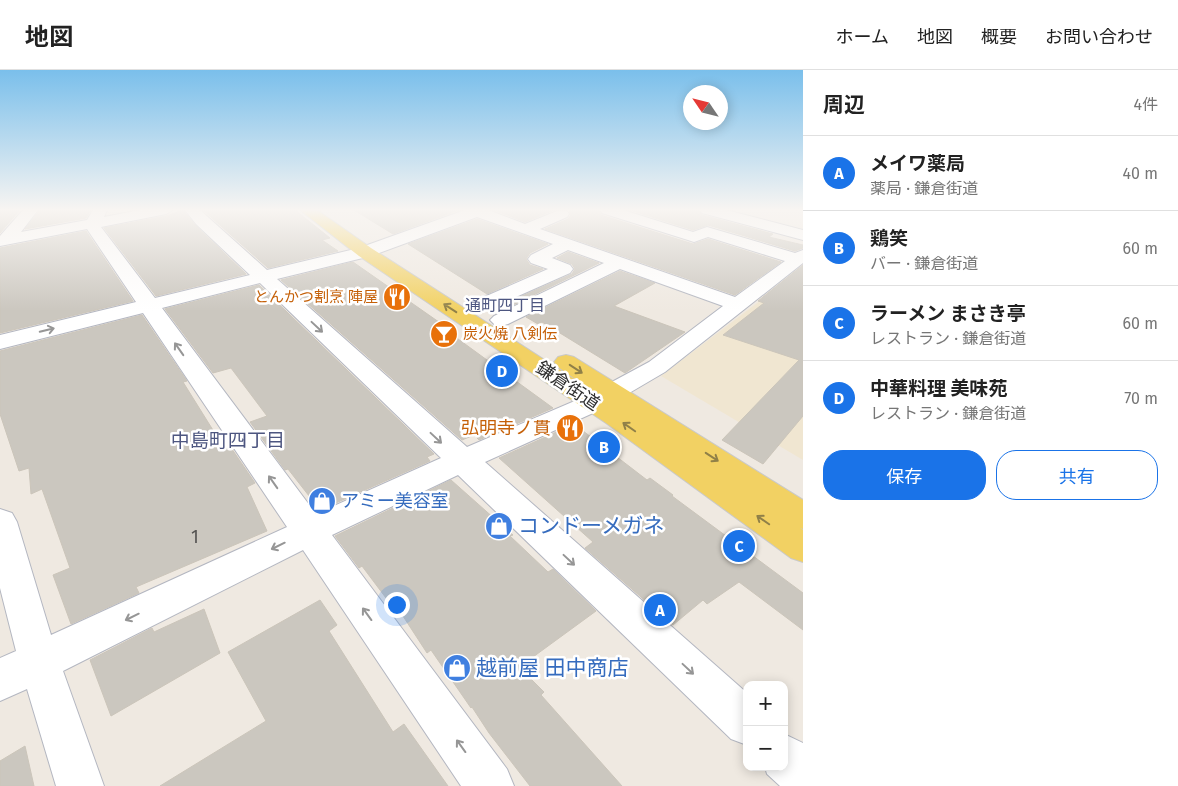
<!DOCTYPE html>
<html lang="ja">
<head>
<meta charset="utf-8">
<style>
	body { margin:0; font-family:"Fira Sans","Noto Sans JP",sans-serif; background:#f2f2f2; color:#222 }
	.controls { position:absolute; right:15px; bottom:15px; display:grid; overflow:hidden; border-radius:10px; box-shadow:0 2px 12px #0003 }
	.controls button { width:45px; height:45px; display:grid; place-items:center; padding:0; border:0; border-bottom:1px solid #e0e0e0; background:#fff; color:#222; font:25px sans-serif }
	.compass { position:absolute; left:683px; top:15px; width:45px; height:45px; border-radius:50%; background:#fff; box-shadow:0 2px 12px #0003; rotate:305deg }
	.you { position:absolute; left:396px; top:534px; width:18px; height:18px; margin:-12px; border:4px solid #fff; border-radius:50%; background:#1a73e8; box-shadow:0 0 0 8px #1a73e833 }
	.badge { display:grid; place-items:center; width:32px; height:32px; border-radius:50%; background:#1a73e8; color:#fff; font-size:16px; font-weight:700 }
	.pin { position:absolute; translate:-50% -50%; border:2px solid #fff; box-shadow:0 1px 5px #0006 }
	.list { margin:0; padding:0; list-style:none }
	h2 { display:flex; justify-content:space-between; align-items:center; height:65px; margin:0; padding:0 20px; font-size:21px }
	h2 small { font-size:16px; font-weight:400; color:#767676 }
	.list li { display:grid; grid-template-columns:32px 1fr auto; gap:15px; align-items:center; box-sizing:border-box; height:75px; padding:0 20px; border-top:1px solid #e0e0e0 }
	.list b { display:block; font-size:19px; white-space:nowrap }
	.list p { margin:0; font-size:16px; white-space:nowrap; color:#767676 }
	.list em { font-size:16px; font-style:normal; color:#767676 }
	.actions { display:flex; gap:10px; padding:15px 20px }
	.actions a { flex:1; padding:11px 0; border:1px solid #1a73e8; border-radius:20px; text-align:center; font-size:18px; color:#1a73e8 }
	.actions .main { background:#1a73e8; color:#fff }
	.map { position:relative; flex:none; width:803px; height:716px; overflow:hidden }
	header { display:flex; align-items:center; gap:30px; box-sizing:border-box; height:70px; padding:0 25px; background:#fff; border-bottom:1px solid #e0e0e0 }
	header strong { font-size:24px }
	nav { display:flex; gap:28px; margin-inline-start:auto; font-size:18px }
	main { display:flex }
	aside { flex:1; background:#fff }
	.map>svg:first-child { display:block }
</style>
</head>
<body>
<header>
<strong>地図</strong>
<nav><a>ホーム</a><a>地図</a><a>概要</a><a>お問い合わせ</a></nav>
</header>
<main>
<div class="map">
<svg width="803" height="716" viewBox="0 0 803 716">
	<rect width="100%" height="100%" fill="#efe9e1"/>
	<path fill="#f0e6d1" d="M803 198V390L661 306Z"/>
	<path fill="#cbc7bf" stroke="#cbc5ba" d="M0 140H20L0 163Z
		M40 140H91L86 148 25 159Z
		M183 140 195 155 246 204 156 226 104 158 166 146Z
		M203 140H295L330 168 322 170 338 181 268 198Z
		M354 140H459L393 164Z
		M494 140H554L525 152Z
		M569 140H598L601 145 693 174 708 169 781 192 735 225 545 159 568 149 571 145Z
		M630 140H698L702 145 773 164 769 167 803 175V178L795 181 708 155 693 160Z
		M477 149 548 174 530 183 526 189 530 195 543 199 487 224 408 174Z
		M86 161 133 231 0 263V178Z
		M568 182 599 193 509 237 504 234 572 204 575 199 572 194 557 188Z
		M353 192 446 257 443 258 553 338 479 370 474 365 462 370 281 210Z
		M803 195V346L763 394 722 370 799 290 723 265 764 233 758 231Z
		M620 201 655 213 614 236 685 262 625 303 542 252 538 254 526 247Z
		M259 215 434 384 427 387 430 391 320 440 288 399 285 400 250 352 267 346 231 298 213 303 165 239Z
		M142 245 187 311 183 312 216 365 221 363 255 413 247 417 267 461 136 517 139 523 71 554 53 505 70 498 42 419 31 424 29 398 19 401 0 344V281Z
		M574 354 647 410 650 408 673 425 672 426 803 523V560L739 512 707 534 703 530 673 555 585 478 593 472 499 388Z
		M451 410 513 465 510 466 548 502 553 499 596 541 533 587 534 589 521 599 544 622 541 625 622 716H530L489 663 472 637 471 638 431 580 427 583 401 543 398 544 362 496 359 498 335 466Z
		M320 530 337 555 329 561 393 662 404 654 448 716H160L266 651 228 582Z
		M204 539 220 583 111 646 90 590 152 558 154 562Z
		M25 676 34 716H0V691Z"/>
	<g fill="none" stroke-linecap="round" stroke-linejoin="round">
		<g stroke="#b4b7c1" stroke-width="2">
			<path id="minor" d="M23 140H38L21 162 87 150 93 140H107L104 147 140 140H173L166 144 101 157 155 228 250 205 196 154 185 140H200L267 200 359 178 465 140H488L525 154 557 141H567L569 144 567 147 540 159 735 227 785 191 708 167 694 172 688 170 602 143 600 140H623L693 162 707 157 795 183 803 180V193L665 302 602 339 485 392 747 623V675L731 669 458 405 332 465 507 699 514 716H461L303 480 63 601 104 716H56L27 619 0 631V588L16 581 0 518V439L12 443 17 452 51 565 287 457 143 243 0 279V265L136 232 87 159 0 176V166ZM477 147 553 174 531 185 528 189 531 193 548 199 484 227 481 231 484 235 491 237 498 235 570 203 573 199 570 195 552 188 568 180 604 193 494 246 490 250 494 254 501 256 508 254 620 199 723 236 649 292 584 327 467 377 277 209 371 186ZM260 213 441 388 316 444 162 238Z
				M700 140H726L803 160V170L702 143Z
				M784 664 803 673V716H780L767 704 765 697H784Z"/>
		</g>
		<g stroke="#c9c9c9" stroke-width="2">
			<path id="major" d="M300 140H317L371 178 588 318 558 297 554 292 558 287 566 285 574 287 803 430V459L800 458 803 460V492L791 488 606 353 359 186Z"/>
		</g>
		<use href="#minor" fill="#fff" fill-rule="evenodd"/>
		<use href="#major" fill="#f2d163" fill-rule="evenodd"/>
	</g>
	<defs><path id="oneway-shaft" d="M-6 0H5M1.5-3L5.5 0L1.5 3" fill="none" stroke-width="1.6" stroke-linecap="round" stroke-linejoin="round" transform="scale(1.25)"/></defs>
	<g stroke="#908048">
		<use href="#oneway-shaft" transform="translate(450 238) rotate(-147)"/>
		<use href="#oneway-shaft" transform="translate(576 299) rotate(33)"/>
		<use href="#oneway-shaft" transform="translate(629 357) rotate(-145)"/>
		<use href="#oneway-shaft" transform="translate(712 387) rotate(33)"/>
		<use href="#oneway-shaft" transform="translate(763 450) rotate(-145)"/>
	</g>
	<g stroke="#969696">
		<use href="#oneway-shaft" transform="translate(317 257) rotate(43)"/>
		<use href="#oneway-shaft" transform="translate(47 260) rotate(-14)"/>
		<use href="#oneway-shaft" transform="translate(179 279) rotate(-125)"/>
		<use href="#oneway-shaft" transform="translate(436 368) rotate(43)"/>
		<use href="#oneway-shaft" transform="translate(273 412) rotate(-125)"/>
		<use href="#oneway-shaft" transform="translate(278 476) rotate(154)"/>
		<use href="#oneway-shaft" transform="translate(569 490) rotate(43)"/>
		<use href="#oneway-shaft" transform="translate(367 544) rotate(-126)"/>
		<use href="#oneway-shaft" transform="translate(132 547) rotate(154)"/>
		<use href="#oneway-shaft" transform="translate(688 599) rotate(43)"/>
		<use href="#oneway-shaft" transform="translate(461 676) rotate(-126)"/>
	</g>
	<linearGradient id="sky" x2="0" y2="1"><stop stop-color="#7abfeb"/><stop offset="0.58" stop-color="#f8f5f2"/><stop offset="1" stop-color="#f8f5f2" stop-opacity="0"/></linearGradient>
	<rect width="803" height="241" fill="url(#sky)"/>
	<defs>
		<g id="restaurant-disc" transform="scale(1.4375)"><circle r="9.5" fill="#e8710a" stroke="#fff"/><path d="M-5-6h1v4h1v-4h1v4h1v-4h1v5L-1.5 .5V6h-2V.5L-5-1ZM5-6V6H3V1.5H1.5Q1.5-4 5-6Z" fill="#fff"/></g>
		<g id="bar-disc" transform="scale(1.4375)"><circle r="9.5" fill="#e8710a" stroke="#fff"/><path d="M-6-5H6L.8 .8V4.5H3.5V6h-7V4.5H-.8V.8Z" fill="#fff"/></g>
		<g id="shop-disc" transform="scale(1.4375)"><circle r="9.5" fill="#3f7fe0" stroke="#fff"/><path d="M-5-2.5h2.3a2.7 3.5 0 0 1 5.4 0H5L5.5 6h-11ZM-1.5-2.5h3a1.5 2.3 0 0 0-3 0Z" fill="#fff"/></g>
	</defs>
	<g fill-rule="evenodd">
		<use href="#restaurant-disc" x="397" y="227"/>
		<use href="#bar-disc" x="444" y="264"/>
		<use href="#restaurant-disc" x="570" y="358"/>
		<use href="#shop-disc" x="322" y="431"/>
		<use href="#shop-disc" x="499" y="456"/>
		<use href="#shop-disc" x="457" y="598"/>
	</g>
	<g text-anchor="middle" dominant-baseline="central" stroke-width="5" stroke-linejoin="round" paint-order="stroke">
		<g font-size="15" fill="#c56008" stroke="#fff" text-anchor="end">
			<text x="378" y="227">とんかつ割烹 陣屋</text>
			<text x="463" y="264" text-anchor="start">炭火焼 八剣伝</text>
		</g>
		<g font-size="16" fill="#4d5680" stroke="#fff">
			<text x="505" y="235">通町四丁目</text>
		</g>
		<g font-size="18" fill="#2e2e2e" stroke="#fff">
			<text transform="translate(568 316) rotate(34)">鎌倉街道</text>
		</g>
		<g font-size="18" fill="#c56008" stroke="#fff" text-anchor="end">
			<text x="551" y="358">弘明寺ノ貫</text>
		</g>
		<g font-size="18" fill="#366cbe" stroke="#fff" text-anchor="start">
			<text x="341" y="431">アミー美容室</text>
		</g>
		<g font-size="18" fill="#555452">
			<text x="195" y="467">1</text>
		</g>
		<g font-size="19" fill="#4d5680" stroke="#fff">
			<text x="228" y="370">中島町四丁目</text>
		</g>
		<g font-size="21" fill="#366cbe" stroke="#fff" text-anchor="start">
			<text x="518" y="456">コンドーメガネ</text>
			<text x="476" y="598">越前屋 田中商店</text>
		</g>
	</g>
</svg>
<div class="controls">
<button>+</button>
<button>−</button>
</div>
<svg class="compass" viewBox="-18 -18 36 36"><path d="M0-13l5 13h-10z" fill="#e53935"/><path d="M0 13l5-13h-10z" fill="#767676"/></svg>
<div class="you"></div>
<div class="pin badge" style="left:660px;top:540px">A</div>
<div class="pin badge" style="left:604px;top:377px">B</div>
<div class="pin badge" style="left:739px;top:476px">C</div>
<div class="pin badge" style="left:502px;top:301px">D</div>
</div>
<aside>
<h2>周辺<small>4件</small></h2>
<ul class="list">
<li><span class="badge">A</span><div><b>メイワ薬局</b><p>薬局 · 鎌倉街道</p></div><em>40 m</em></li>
<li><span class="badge">B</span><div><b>鶏笑</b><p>バー · 鎌倉街道</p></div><em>60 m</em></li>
<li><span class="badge">C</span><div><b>ラーメン まさき亭</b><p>レストラン · 鎌倉街道</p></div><em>60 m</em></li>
<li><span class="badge">D</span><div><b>中華料理 美味苑</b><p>レストラン · 鎌倉街道</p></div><em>70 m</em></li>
</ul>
<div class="actions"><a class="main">保存</a><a>共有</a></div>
</aside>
</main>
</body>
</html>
